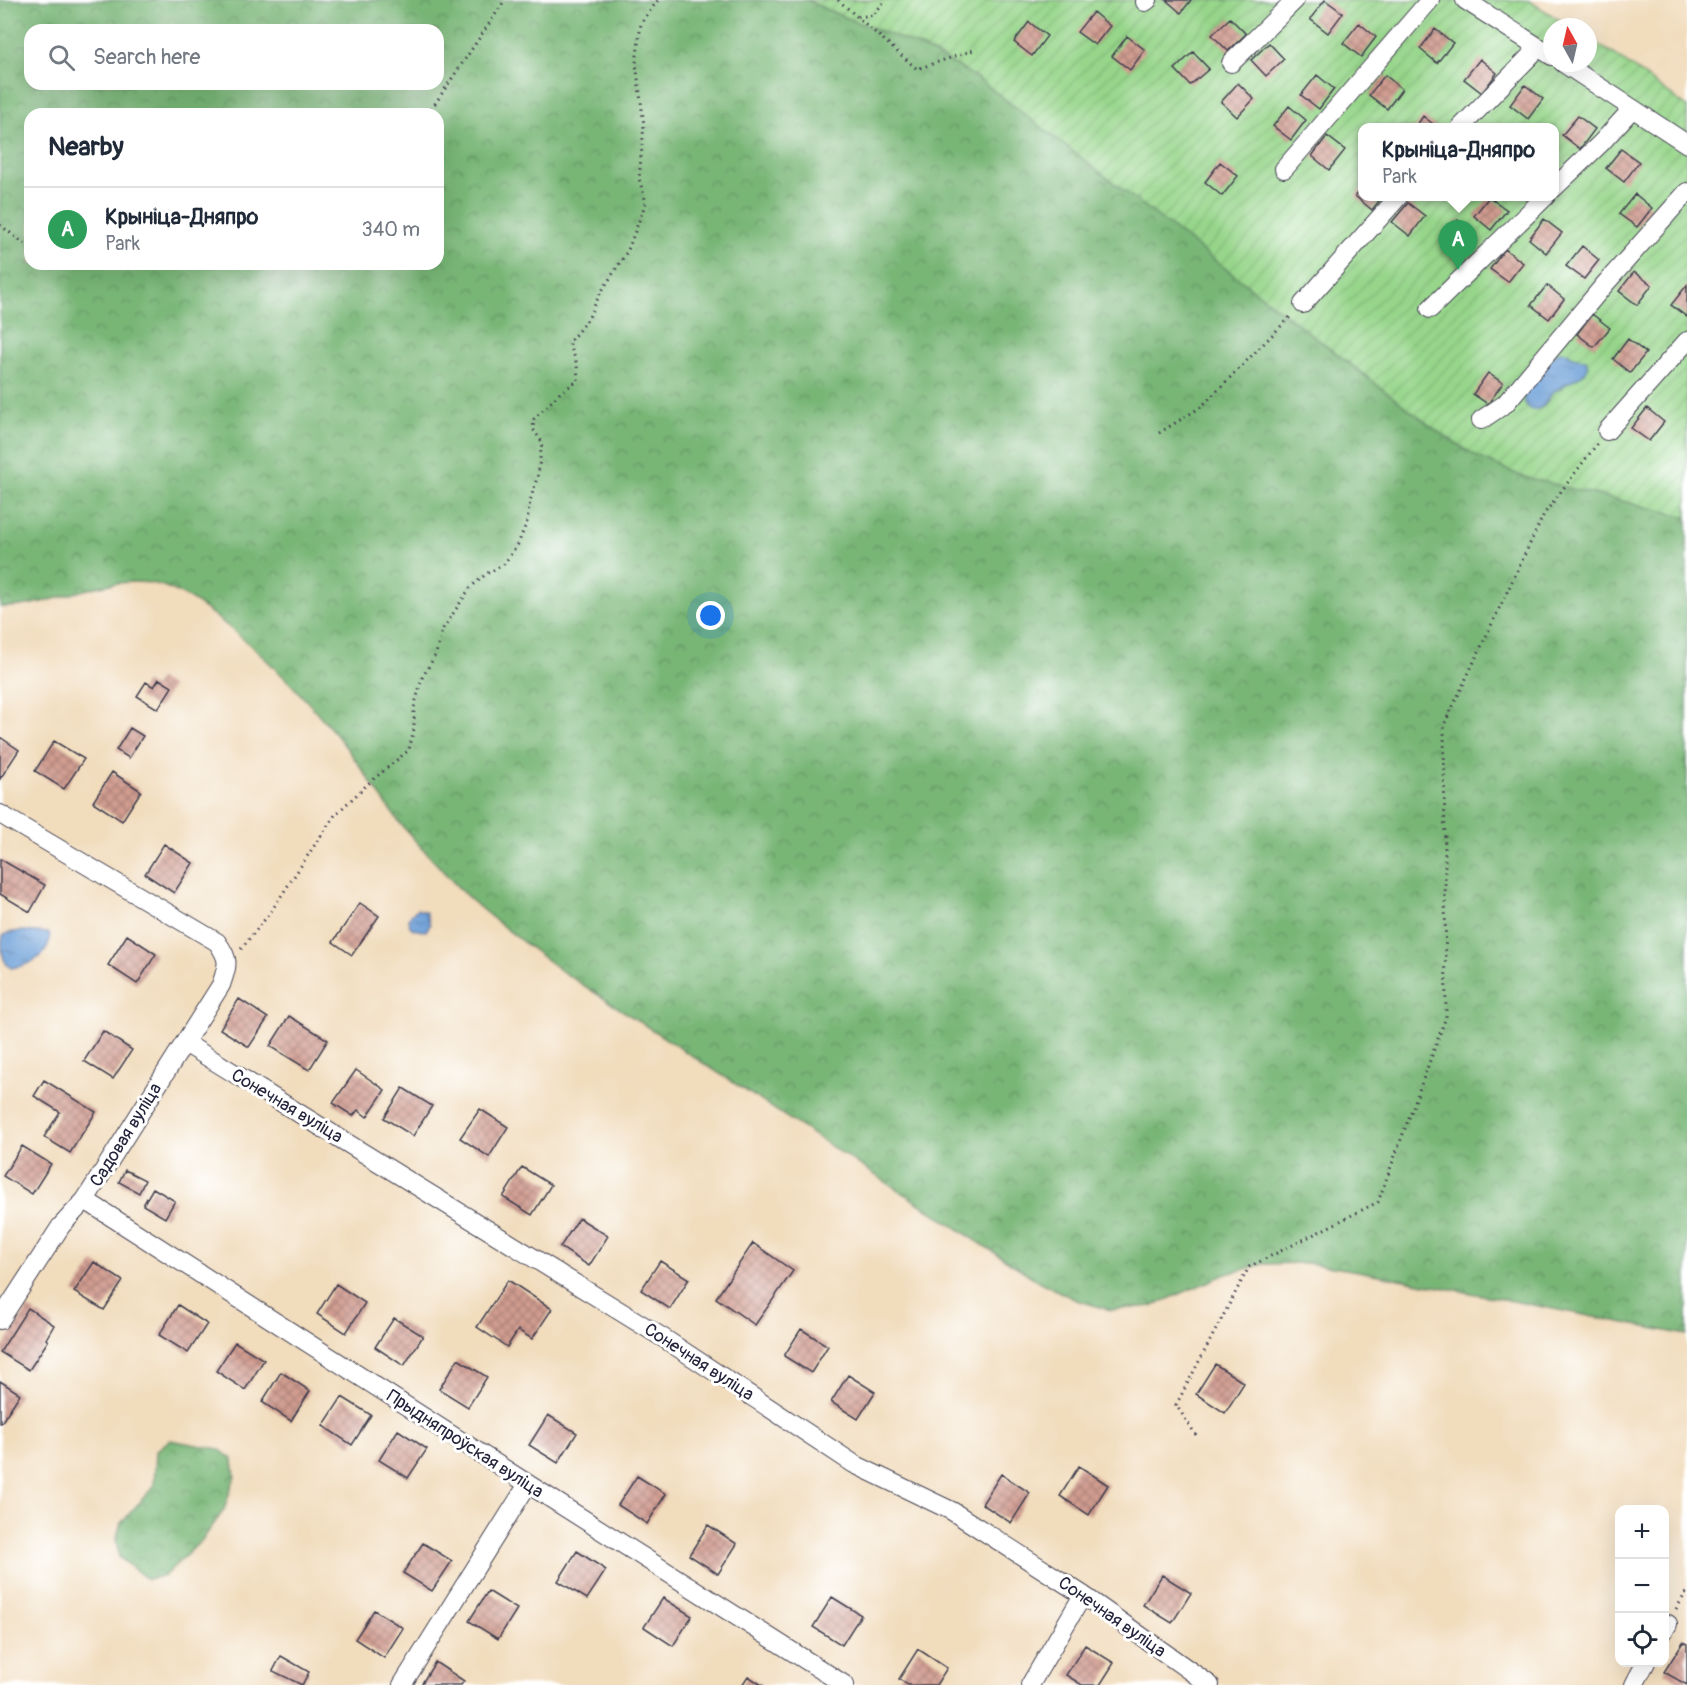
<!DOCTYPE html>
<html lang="en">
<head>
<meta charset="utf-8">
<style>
	body { margin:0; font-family:Pangolin,sans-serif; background:#f2f2f3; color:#1f2937 }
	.controls { position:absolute; right:18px; bottom:18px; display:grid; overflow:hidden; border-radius:12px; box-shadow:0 6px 24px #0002 }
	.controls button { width:54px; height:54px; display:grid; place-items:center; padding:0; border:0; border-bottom:2px solid #e0e1e3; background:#fff; color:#1f2937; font:30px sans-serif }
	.compass { position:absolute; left:1543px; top:18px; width:54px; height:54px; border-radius:50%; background:#fff; box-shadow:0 6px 24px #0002; rotate:352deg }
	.you { position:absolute; left:711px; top:616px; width:21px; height:21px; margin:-15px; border:4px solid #fff; border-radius:50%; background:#1a73e8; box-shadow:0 0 0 9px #1a73e833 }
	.badge { display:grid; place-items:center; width:39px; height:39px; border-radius:50%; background:#ea580c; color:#fff; font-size:20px; font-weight:700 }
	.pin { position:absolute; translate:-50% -50px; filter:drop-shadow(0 2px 3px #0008) }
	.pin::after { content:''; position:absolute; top:32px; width:21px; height:18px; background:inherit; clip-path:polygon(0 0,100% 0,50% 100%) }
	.popup { position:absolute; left:1358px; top:123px; width:201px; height:78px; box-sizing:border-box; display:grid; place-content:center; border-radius:12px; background:#fff; filter:drop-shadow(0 2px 4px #0005); font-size:20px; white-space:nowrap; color:#747a83 }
	.popup b { font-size:22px; color:#1f2937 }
	.popup::after { content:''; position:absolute; left:50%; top:100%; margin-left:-12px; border:12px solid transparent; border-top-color:#fff }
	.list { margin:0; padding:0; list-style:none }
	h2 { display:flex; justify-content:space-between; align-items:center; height:78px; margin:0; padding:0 24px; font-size:26px }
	h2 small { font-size:20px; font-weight:400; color:#747a83 }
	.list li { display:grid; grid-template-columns:39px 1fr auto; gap:18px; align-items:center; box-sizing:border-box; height:84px; padding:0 24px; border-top:2px solid #e0e1e3 }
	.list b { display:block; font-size:22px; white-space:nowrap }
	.list p { margin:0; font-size:20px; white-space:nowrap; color:#747a83 }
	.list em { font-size:20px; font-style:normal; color:#747a83 }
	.icon { flex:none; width:33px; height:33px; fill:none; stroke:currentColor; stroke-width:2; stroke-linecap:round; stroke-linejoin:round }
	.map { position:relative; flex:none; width:1687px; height:1685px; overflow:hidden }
	.search { position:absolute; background:#fff; box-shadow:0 6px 24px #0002; left:24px; top:24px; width:420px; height:66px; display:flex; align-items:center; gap:15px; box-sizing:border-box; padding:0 21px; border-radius:18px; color:#747a83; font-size:22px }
	.panel { position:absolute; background:#fff; box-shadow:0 6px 24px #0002; left:24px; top:108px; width:420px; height:162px; border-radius:18px }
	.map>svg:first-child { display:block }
</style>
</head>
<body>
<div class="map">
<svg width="1687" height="1685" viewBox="0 0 1687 1685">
	<defs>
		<pattern id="forest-crowns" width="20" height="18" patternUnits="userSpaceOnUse" patternTransform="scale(1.5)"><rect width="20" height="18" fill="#78b676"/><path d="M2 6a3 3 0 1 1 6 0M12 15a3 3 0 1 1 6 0" fill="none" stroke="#629462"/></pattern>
		<pattern id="garden-furrows" width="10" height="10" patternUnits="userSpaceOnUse" patternTransform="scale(1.5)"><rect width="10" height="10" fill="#96d58a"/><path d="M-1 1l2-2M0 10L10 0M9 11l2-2" fill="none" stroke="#81b778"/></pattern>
		<pattern id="water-ripples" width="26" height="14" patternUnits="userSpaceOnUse" patternTransform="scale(1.5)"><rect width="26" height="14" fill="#6c9fd7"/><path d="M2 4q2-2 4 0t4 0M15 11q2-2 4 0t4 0" fill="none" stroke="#5881b0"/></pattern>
		<pattern id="building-cross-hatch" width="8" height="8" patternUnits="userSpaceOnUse" patternTransform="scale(1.5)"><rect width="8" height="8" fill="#d19c90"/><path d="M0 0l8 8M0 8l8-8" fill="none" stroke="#a97f77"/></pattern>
	</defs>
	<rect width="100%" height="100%" fill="#fff"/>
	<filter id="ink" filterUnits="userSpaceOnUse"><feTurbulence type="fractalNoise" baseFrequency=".0167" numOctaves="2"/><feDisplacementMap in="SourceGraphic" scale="12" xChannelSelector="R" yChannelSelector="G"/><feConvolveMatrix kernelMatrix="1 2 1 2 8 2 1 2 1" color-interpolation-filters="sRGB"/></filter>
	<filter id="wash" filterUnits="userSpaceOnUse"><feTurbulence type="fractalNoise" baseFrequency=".008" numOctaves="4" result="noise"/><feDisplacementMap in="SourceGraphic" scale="24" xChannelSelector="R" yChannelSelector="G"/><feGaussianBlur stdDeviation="1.35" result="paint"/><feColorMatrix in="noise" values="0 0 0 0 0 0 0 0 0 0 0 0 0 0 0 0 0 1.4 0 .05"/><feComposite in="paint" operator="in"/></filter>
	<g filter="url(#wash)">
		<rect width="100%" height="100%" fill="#f1dcbc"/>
		<path fill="url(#forest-crowns)" stroke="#4d6c58" stroke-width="1.5" fill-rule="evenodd" d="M0 0H807C841 18 878 29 915 44 938 54 959 67 980 80L1440 433 1476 456 1521 476 1687 517V1335L1358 1271 1307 1263 1264 1264 1226 1274 1152 1306 1111 1310 1076 1300 1040 1282 563 972C531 948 499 925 470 899 457 887 445 873 432 859 421 847 410 835 399 822 378 794 360 764 338 737 304 696 268 658 226 625 207 609 180 590 156 584 101 573 54 609 0 607ZM30 30H438V84H30ZM30 114H438V264H30Z
			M170 1440 219 1449 233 1460 235 1476 224 1510 203 1539 164 1576 147 1579 119 1557 116 1540 121 1523 154 1486 156 1451Z"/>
		<path fill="url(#garden-furrows)" stroke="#5c7c62" stroke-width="1.5" fill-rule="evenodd" d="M807 0H1528L1571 27H1552V63H1588V38L1617 56 1687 107V517L1521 476 1476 456 1440 433 980 80C959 67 938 54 914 44 878 29 841 18 807 0ZM1362 128H1554V196H1362Z"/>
		<path fill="url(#water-ripples)" stroke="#476089" stroke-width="1.5" d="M1563 351 1573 357 1586 360 1588 367 1585 373 1553 392 1543 406 1538 409 1532 410 1528 408 1524 402V392L1555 354Z
			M417 909 426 912 430 925 426 931C416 930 408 930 408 918Z
			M23 931 49 933 50 936C49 956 29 966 11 968 2 963 0 946 3 936 7 931 17 932 23 931Z"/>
		<g id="blocks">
			<path fill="url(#building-cross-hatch)" d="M1166 0H1191L1181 13Z
				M1325 0 1343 13 1328 33 1310 19Z
				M1093 12 1110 26 1095 45 1077 32Z
				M1230 18 1246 34 1228 51 1212 35Z
				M1029 22 1047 36 1032 56 1014 42Z
				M1359 23 1376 37 1361 57 1343 43Z
				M1435 29 1453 43 1437 63 1420 49Z
				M1127 36 1145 50 1130 70 1112 56Z
				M1269 43 1284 59 1266 76 1251 60Z
				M1193 52 1209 69 1190 85 1175 69Z
				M1480 59 1497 73 1482 93 1464 79Z
				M1317 75 1334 89 1319 109 1301 95Z
				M1385 75 1402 89 1387 109 1369 95Z
				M1238 83 1254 99 1237 117 1221 102Z
				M1525 85 1543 99 1528 119 1510 105Z
				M1289 106 1306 120 1291 140 1273 126Z
				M1423 116 1438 128H1415Z
				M1578 116 1595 129 1580 149 1562 135Z
				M1327 136 1345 150 1329 170 1312 156Z
				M1621 149 1639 162 1624 182 1606 168Z
				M1220 162 1238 176 1222 196 1205 182Z
				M1362 187V196H1383L1372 210 1355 196Z
				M1635 194 1652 208 1637 227 1619 214Z
				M1489 197 1507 210 1491 230 1474 216Z
				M1408 203 1425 216 1410 236 1392 222Z
				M1544 219 1562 233 1546 253 1529 239Z
				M1458 220 1476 234 1461 254 1443 240Z
				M1582 246 1599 260 1584 279 1566 266Z
				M1505 249 1523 263 1508 282 1490 269Z
				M1634 272 1652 285 1637 305 1619 291Z
				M1547 285 1564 299 1549 319 1531 305Z
				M1687 285V317L1671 305Z
				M1592 314 1610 328 1594 347 1577 334Z
				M1628 339 1646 353 1630 373 1613 359Z
				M1488 373 1503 383 1488 404 1473 394Z
				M1647 408 1664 422 1649 441 1631 428Z
				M159 679 172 687 158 709 137 696 146 682 154 687Z
				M130 728 143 736 129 758 116 750Z
				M0 737 19 750 0 779Z
				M54 741 84 759 64 789 35 771Z
				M112 772 141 791 122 821 93 802Z
				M164 844 193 863 174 893 145 874Z
				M0 859 45 885 30 912 0 894Z
				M360 903 379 916 352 955 333 942Z
				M127 935 156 954 137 984 108 965Z
				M239 999 268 1018 249 1047 220 1029Z
				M289 1016 328 1040 309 1070 270 1046Z
				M103 1031 132 1050 113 1079 84 1061Z
				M356 1070 385 1090 367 1117 358 1110 353 1116 333 1103Z
				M44 1080 96 1112 70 1153 44 1137 60 1112 34 1096Z
				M403 1088 432 1106 413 1136 384 1118Z
				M480 1109 508 1127 489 1157 460 1138Z
				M22 1146 51 1164 32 1194 3 1176Z
				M522 1167 551 1185 532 1215 503 1197Z
				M125 1170 145 1180 139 1193 119 1182Z
				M153 1188 175 1201 165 1218 143 1205Z
				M579 1218 608 1236 589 1266 560 1247Z
				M753 1243 793 1271 755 1325 716 1298Z
				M660 1261 689 1279 670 1309 641 1290Z
				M94 1262 123 1281 104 1310 74 1292Z
				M508 1280 552 1309 532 1339 518 1330 507 1347 477 1327Z
				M336 1284 365 1303 346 1333 317 1314Z
				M178 1305 207 1324 188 1353 159 1335Z
				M28 1308 54 1325 46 1339 48 1341 29 1370 0 1352Z
				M394 1318 423 1336 404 1366 375 1347Z
				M801 1329 828 1346 811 1373 784 1356Z
				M235 1342 264 1360 245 1390 216 1371Z
				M458 1359 487 1377 468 1407 439 1389Z
				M1215 1364 1244 1383 1225 1413 1196 1394Z
				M281 1372 310 1391 291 1421 262 1402Z
				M848 1375 875 1392 858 1419 831 1402Z
				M0 1381 20 1394 1 1423H0Z
				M342 1397 371 1415 352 1445 323 1426Z
				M548 1415 577 1433 558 1463 529 1445Z
				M398 1430 427 1449 408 1478 379 1460Z
				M1079 1466 1108 1485 1089 1515 1060 1496Z
				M1001 1474 1030 1493 1011 1523 982 1504Z
				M637 1476 666 1494 647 1524 618 1505Z
				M708 1525 737 1544 718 1574 689 1555Z
				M423 1543 452 1561 432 1591 403 1573Z
				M577 1551 606 1570 587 1599 558 1581Z
				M1162 1575 1191 1593 1172 1623 1143 1605Z
				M488 1591 517 1609 498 1639 469 1621Z
				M832 1597 861 1615 842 1645 813 1627Z
				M663 1598 692 1616 673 1646 644 1627Z
				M374 1610 403 1628 384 1658 355 1639Z
				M1683 1642 1687 1644V1685L1664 1672Z
				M1085 1645 1114 1663 1100 1685H1082L1066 1675Z
				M918 1649 947 1668 936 1685H908L899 1679Z
				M281 1656 309 1672 302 1685 273 1671Z
				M435 1662 464 1681 461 1685H421Z
				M748 1676 762 1685H742Z"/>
		</g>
	</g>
	<g filter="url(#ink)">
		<use href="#blocks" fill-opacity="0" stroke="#413e4e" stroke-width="1.5"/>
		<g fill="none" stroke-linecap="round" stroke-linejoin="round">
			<g stroke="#413e4e" stroke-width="20">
				<path id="street" d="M1465 0 1552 56
					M1145 2 1148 0
					M1231 63 1295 0
					M1563 63 1687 144
					M1460 128 1539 47
					M1284 169 1430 0
					M1554 188 1601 143 1632 109
					M1303 304 1399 196
					M1430 309 1546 196
					M1481 420 1505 404 1605 284 1687 192
					M1607 431 1687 341
					M0 814 217 942C230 960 228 964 221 985L85 1200 61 1226 0 1320
					M185 1043 665 1339 854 1464 952 1511 1083 1595 1210 1685
					M85 1200 528 1484 845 1685
					M1664 1631 1668 1624
					M402 1685 528 1484
					M1030 1685 1083 1595
					M1634 1685 1646 1662"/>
			</g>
			<path stroke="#413e4e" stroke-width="3" stroke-dasharray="1.5 4.5" stroke-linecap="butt" d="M838 0 917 69 977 49
				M858 17 874 15 885 0
				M355 114 357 112 424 114
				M428 114 505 0
				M0 225 30 248
				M1159 433 1201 407 1291 316
				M241 949 270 913 312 849 335 815 370 782 409 750 414 729V708L422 678 436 654 442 630 470 588 486 574 504 564 518 544 527 522 530 501 538 475 542 442 533 429 534 419 562 391 578 381 577 364 569 342 588 319 600 294 628 250 646 202 639 179 644 125 636 63 641 23 658 0
				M1196 1435 1176 1405 1249 1267 1378 1202 1446 1017 1444 725 1544 514 1597 444
				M1676 1609 1687 1591"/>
			<use href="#street" stroke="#fff" stroke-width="18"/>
		</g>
	</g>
	<g text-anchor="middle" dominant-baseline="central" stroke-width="6" stroke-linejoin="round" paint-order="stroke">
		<g font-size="18" fill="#22223b" stroke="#fff">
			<text transform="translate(287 1106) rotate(31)">Сонечная вуліца</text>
			<text transform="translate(126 1135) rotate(-58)">Садовая вуліца</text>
			<text transform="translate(699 1362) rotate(33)">Сонечная вуліца</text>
			<text transform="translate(465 1444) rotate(33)">Прыдняпроўская вуліца</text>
			<text transform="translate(1112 1617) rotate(35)">Сонечная вуліца</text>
		</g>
	</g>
</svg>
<div class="controls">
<button>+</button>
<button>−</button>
<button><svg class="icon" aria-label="locate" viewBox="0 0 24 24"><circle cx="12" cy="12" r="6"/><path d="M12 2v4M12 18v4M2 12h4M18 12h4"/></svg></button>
</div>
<svg class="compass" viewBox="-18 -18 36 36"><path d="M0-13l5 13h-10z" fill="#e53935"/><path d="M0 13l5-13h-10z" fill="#747a83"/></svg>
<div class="you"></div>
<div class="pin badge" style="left:1458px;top:270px;background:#2e9e5b">A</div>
<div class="popup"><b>Крыніца-Дняпро</b>Park</div>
<div class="search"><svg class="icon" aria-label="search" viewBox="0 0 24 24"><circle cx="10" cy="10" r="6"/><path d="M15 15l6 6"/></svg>Search here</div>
<section class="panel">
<h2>Nearby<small></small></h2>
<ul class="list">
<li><span class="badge" style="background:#2e9e5b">A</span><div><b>Крыніца-Дняпро</b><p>Park</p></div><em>340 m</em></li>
</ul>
</section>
</div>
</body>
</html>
